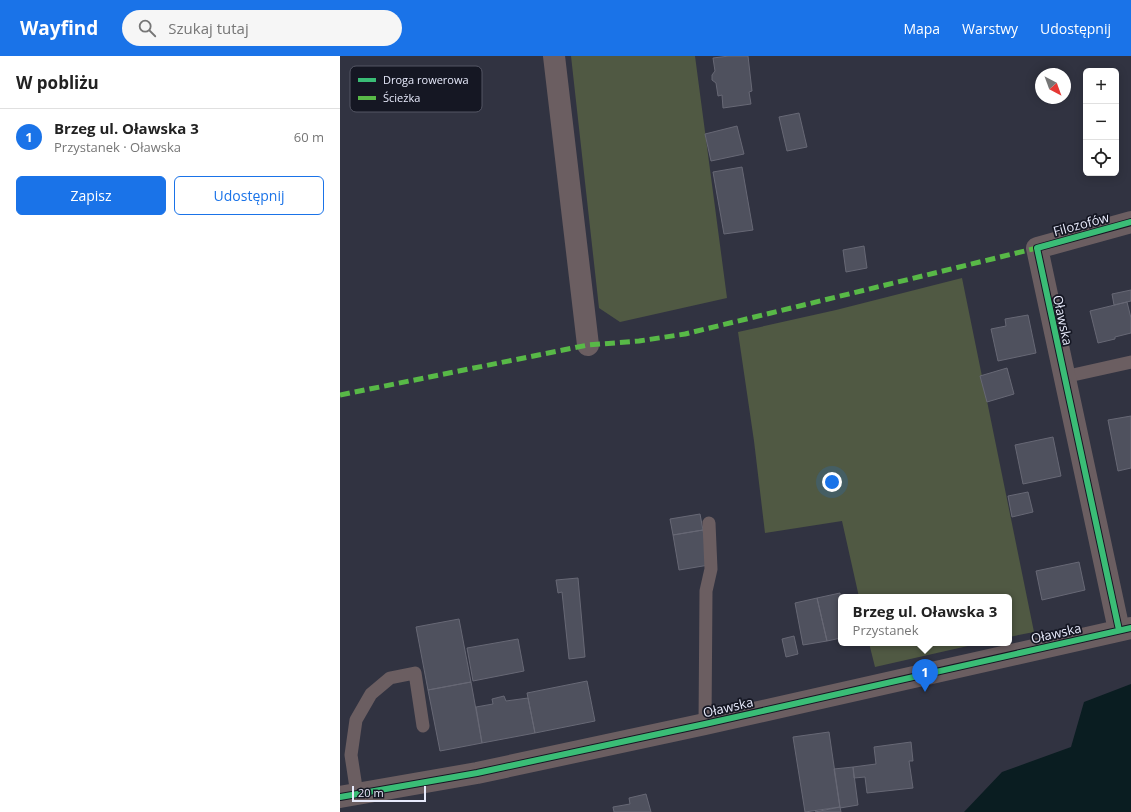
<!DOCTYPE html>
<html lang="pl">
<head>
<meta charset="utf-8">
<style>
	body { margin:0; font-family:"Open Sans",sans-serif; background:#f6f6f6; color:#222 }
	.controls { position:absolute; right:12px; top:12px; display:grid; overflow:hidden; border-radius:6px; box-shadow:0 2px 10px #0003 }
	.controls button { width:36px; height:36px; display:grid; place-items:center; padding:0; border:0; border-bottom:1px solid #e0e0e0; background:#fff; color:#222; font:20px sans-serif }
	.compass { position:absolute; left:695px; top:12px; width:36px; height:36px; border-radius:50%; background:#fff; box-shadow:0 2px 10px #0003; rotate:139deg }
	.scale { position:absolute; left:12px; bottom:10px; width:74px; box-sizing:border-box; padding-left:4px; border:2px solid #e7eafb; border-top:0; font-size:11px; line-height:14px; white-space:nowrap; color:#e7eafb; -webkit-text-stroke:3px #151723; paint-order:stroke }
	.you { position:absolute; left:492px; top:426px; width:14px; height:14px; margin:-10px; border:3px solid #fff; border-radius:50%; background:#1a73e8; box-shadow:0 0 0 6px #1a73e833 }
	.badge { display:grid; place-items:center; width:26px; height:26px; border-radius:50%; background:#1a73e8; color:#fff; font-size:13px; font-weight:700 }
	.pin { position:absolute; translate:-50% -33px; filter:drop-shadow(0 1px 2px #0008) }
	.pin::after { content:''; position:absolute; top:21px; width:14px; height:12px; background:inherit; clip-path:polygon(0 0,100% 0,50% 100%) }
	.popup { position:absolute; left:498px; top:538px; width:174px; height:52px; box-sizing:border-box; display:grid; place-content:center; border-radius:6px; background:#fff; filter:drop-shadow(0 1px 3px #0005); font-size:13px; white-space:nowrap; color:#767676 }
	.popup b { font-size:15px; color:#222 }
	.popup::after { content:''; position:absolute; left:50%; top:100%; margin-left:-8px; border:8px solid transparent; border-top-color:#fff }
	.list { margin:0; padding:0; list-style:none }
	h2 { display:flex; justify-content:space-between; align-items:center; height:52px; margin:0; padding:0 16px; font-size:17px }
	h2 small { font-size:13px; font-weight:400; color:#767676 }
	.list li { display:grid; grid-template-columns:26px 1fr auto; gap:12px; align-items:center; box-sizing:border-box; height:56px; padding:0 16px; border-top:1px solid #e0e0e0 }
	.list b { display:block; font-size:15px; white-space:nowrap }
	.list p { margin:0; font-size:13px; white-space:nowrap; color:#767676 }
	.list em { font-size:13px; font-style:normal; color:#767676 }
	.actions { display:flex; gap:8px; padding:12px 16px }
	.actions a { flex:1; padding:9px 0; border:1px solid #1a73e8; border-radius:6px; text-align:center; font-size:14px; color:#1a73e8 }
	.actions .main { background:#1a73e8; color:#fff }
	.icon { flex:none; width:22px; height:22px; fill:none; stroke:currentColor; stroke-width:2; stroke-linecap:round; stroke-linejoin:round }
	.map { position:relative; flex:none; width:791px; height:756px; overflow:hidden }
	header { display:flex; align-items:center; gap:24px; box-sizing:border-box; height:56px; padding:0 20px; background:#1a73e8; color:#fff }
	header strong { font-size:19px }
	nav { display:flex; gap:22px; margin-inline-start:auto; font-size:14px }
	.search { width:280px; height:36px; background:#f6f6f6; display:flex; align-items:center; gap:10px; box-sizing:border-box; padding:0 14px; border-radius:22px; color:#767676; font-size:15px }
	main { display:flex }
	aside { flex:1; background:#fff }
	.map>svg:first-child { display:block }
</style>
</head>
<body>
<header>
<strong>Wayfind</strong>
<div class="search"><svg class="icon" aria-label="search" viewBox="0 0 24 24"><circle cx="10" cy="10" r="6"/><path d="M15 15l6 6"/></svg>Szukaj tutaj</div>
<nav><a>Mapa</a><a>Warstwy</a><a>Udostępnij</a></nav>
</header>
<main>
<aside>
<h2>W pobliżu<small></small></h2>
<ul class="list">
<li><span class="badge">1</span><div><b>Brzeg ul. Oławska 3</b><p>Przystanek · Oławska</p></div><em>60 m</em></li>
</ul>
<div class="actions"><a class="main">Zapisz</a><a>Udostępnij</a></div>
</aside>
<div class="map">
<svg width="791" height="756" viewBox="0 0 791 756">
	<rect width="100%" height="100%" fill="#313341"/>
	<path fill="#505943" d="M231 0H355L387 242 280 266 259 252Z
		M622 222 694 576 669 581V541H519L502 465 425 477 414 385 398 276 496 254Z
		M529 587H641L535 611Z"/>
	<path fill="#0a1d21" d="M791 628V756H624L662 716 731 691 744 646Z"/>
	<path fill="#4f515e" stroke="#676875" d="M389 0H408L412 35 409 36 411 48 383 52 382 39 378 40 376 27 372 24V19L375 15 373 2Z
		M459 57 467 91 447 95 439 61Z
		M397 70 404 98 371 105 365 78Z
		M402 111 413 174 384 178 373 116Z
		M524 190 527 212 506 216 503 194Z
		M791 234V245L774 249 772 238Z
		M787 246 791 262V277L775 281V283L758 287 750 255Z
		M688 259 696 297 658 305 651 273 666 270 665 263Z
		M667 312 674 338 647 346 640 320Z
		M791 360V412L778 415 768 364Z
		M713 381 721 420 683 428 675 389Z
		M688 436 693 456 672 461 668 440Z
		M360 458 363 474 333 479 330 463Z
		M363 474 369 509 339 514 333 479Z
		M739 506 745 534 702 544 696 515Z
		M238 522 245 601 229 603 222 536 218 537 216 524Z
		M500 537 501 544V582L487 585 477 542Z
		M477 542 487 585 463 589 455 547Z
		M119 563 131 626 88 634 76 571Z
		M454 580 458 598 446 601 442 583Z
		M178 583 184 615 133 625 127 592Z
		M247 625 255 665 195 677 187 637Z
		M131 626 142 687 100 695 88 634Z
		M164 640 166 645 188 642 195 677 142 687 136 651 153 648 152 643Z
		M489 676 500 751 465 756 453 681Z
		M571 686 573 705H569L573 732 527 737 525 721 514 722 513 711 536 708 534 691Z
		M513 711 518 749 500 752 494 713Z
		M306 738 311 756H274L273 751 290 748 289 742Z
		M500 751 501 756H475Z"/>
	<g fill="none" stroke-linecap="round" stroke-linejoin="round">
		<path stroke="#6b5e61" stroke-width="13" d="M724 321 791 306
			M365 668 366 535 371 513 369 467
			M17 738 11 699 16 664 31 638 50 622 75 617 83 670"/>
		<path stroke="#6b5e61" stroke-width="22" d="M214 0 248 289
			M779 574 697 192 791 166
			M0 741 137 717 365 668 791 572"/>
		<path stroke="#58b947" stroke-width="5" stroke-dasharray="10 5" stroke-linecap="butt" d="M0 339 248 289 299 285 345 278 697 192"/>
		<g stroke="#151723" stroke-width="8">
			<path id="cycleway" d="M779 574 697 192 791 166
				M0 741 137 717 365 668 791 572"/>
		</g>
		<use href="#cycleway" stroke="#3abd76" stroke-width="6"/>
	</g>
	<g text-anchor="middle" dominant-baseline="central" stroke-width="3.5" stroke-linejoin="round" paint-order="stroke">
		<g font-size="13" fill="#e7eafb" stroke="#151723">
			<text transform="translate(741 168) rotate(-15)">Filozofów</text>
			<text transform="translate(723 264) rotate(78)">Oławska</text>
			<text transform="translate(716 577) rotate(-13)">Oławska</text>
			<text transform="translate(388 651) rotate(-13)">Oławska</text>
		</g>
	</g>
	<rect x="10" y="10" width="132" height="46" rx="6" fill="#151723" stroke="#545664" stroke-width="1"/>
	<rect x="18" y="22" width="18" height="4" fill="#3abd76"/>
	<rect x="18" y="40" width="18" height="4" fill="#58b947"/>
	<g font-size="11" fill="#e7eafb">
		<text x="43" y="28">Droga rowerowa</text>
		<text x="43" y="46">Ścieżka</text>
	</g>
</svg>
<div class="controls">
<button>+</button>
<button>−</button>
<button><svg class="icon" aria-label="locate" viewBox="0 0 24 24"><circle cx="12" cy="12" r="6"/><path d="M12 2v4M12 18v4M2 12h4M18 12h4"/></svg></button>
</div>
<svg class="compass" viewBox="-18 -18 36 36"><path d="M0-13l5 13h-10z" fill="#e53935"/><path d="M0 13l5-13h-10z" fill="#767676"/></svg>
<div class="scale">20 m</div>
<div class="you"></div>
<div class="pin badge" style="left:585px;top:636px">1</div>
<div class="popup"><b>Brzeg ul. Oławska 3</b>Przystanek</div>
</div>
</main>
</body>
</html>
